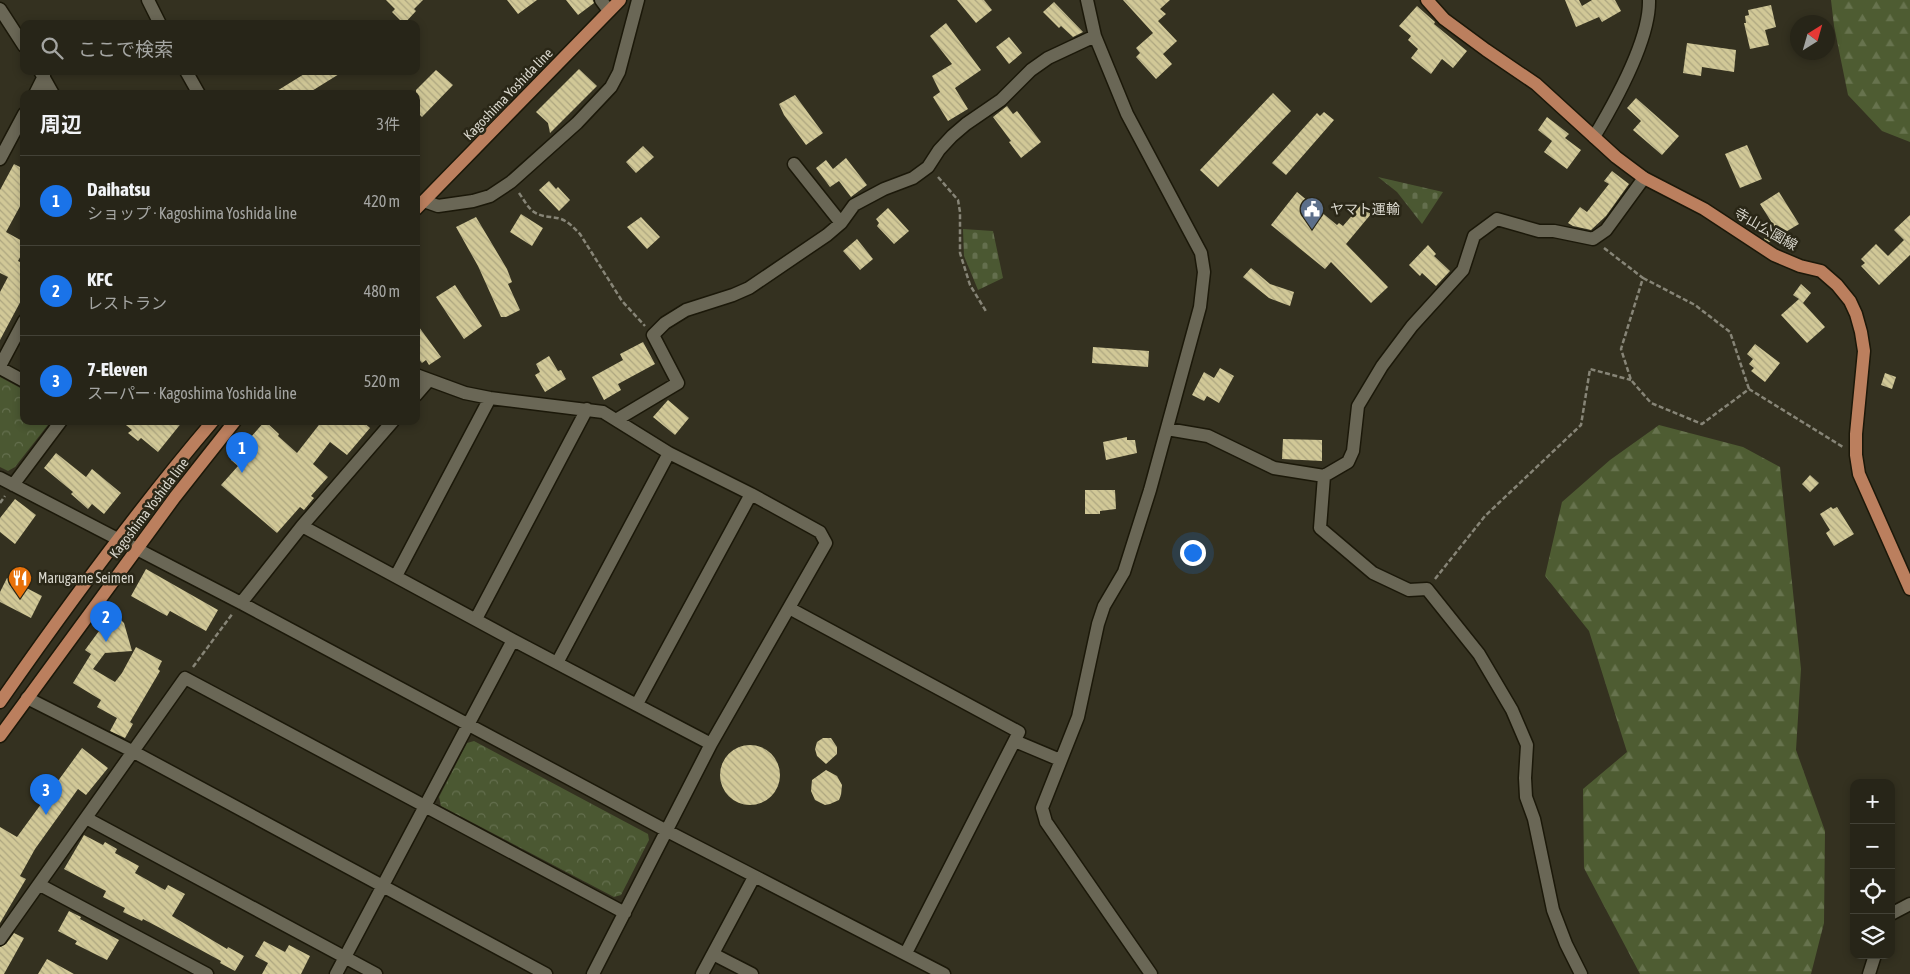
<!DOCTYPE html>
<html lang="ja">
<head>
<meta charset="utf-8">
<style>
	body { margin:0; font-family:"Asap Condensed","Noto Sans JP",sans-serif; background:#2f2d21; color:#f1f3f6 }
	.controls { position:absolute; right:15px; bottom:15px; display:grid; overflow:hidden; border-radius:10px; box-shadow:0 2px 8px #0003 }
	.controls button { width:45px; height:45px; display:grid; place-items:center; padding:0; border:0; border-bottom:1px solid #434237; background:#272518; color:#f1f3f6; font:25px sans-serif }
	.compass { position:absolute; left:1790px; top:15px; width:45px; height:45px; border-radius:50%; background:#272518; box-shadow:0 2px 8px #0003; rotate:37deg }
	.you { position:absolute; left:1192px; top:552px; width:18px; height:18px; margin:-12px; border:4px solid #fff; border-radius:50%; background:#1a73e8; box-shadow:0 0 0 8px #1a73e833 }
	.badge { display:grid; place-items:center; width:32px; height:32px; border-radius:50%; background:#1a73e8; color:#fff; font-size:16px; font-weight:700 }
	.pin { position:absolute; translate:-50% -41px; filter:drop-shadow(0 1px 2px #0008) }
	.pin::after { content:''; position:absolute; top:26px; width:18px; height:15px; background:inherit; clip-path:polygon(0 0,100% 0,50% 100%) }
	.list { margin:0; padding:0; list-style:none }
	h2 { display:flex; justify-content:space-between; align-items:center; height:65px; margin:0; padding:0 20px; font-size:21px }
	h2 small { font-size:16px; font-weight:400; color:#a4a5a2 }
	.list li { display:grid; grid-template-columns:32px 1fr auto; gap:15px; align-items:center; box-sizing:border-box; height:90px; padding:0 20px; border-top:1px solid #434237 }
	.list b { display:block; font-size:19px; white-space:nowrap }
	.list p { margin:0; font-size:16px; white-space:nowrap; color:#a4a5a2 }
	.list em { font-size:16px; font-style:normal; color:#a4a5a2 }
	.icon { flex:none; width:28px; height:28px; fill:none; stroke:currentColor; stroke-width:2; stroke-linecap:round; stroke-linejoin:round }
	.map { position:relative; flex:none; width:1910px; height:974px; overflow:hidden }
	.search { position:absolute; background:#272518; box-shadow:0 2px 8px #0003; left:20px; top:20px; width:400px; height:55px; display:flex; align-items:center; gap:12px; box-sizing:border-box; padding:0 18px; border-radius:10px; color:#a4a5a2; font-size:19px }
	.panel { position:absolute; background:#272518; box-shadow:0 2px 8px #0003; left:20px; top:90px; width:400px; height:335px; border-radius:10px }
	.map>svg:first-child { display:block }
</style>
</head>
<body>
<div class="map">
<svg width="1910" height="974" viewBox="0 0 1910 974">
	<defs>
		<pattern id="forest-firs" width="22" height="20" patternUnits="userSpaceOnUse" patternTransform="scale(1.25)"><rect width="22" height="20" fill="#4e5c32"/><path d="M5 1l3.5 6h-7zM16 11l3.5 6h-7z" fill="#67734e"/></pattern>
		<pattern id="cemetery-stones" width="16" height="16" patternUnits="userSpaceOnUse" patternTransform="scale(1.25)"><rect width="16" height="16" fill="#4b5832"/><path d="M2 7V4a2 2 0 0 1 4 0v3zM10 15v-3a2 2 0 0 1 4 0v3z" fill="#646f4e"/></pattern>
		<pattern id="park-crowns" width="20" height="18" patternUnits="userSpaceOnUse" patternTransform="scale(1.25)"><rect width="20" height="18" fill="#4b5832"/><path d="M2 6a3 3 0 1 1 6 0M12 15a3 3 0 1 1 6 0" fill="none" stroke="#646f4e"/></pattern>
		<pattern id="building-back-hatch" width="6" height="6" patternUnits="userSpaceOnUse" patternTransform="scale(1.25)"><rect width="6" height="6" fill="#d1c897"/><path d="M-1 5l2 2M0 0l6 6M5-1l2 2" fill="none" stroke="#ada680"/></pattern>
	</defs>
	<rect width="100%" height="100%" fill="#343120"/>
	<path fill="url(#forest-firs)" d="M1831 0H1910V142L1882 131 1848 95 1834 26Z
		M1659 425 1743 447 1780 467 1801 669 1796 750 1825 831 1824 923 1811 974H1640L1584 868 1583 789 1627 752 1589 631 1545 576 1562 502 1610 460Z"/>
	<path fill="url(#cemetery-stones)" d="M1378 177 1443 192 1422 224 1397 192Z
		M963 229 993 231 1003 278 978 290 964 256Z"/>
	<path fill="url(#park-crowns)" d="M0 377 24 390V421H51L15 467 8 471 0 467Z
		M474 741 648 834 649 840 621 895 614 897 441 806 439 797 467 743Z"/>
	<path fill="url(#building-back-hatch)" d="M386 0H423L414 9 416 11 404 24 392 12 395 9Z
		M507 0H537L518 14Z
		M566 0H593L594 3 578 15Z
		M957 0H984L992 10 976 23Z
		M1123 0H1170L1160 9 1166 14 1158 21 1177 41 1163 54 1172 64 1156 79 1136 57 1140 53 1136 48 1153 33Z
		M1565 0H1579L1582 6 1592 0H1615L1621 11 1602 22 1599 17 1576 27Z
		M1054 2 1083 32 1073 37 1061 26 1059 28 1043 12Z
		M1771 5 1776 27 1765 30 1769 45 1750 49 1744 23H1746L1745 16 1749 15 1748 10Z
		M1417 6 1435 22 1434 24 1467 51 1453 68 1442 59 1431 74 1411 58 1418 49 1408 40 1411 36 1399 26Z
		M946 23 981 70 955 88 968 109 948 121 933 97 940 92 932 76 952 64 930 36Z
		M1009 37 1022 53 1009 64 996 47Z
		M1687 43 1736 50 1734 72 1702 67 1701 76 1683 73Z
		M579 69 597 86 550 133 548 123 536 112Z
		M436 70 453 85 422 117 416 111V90Z
		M309 71H344L307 94H272Z
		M1273 93 1291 111 1218 187 1200 170Z
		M795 95 823 133 806 145 784 115 779 104Z
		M1636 98 1679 136 1662 155 1633 130 1641 121 1627 108Z
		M1007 106 1013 114 1017 111 1041 142 1021 158 1009 142 1011 141 993 117Z
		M1324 112 1334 120 1286 175 1272 163 1317 113 1320 116Z
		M1547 117 1569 134 1565 138 1581 150 1567 169 1544 152 1552 141 1538 130Z
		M1747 145 1762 179 1740 188 1725 154Z
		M643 146 654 157 636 173 626 162Z
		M846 158 867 185 851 197 839 181 830 187 816 168 826 160 833 169Z
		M14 164 24 169V199L6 232 24 242V250L18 261 24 264V295L0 340V292L8 277 0 273V190Z
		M1612 171 1629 184 1606 216 1591 230 1573 226 1568 223 1580 207 1587 212 1609 184 1604 181Z
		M549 181 556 189 558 187 570 200 559 211 539 190Z
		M1297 192 1337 225 1339 223 1343 226 1361 205 1371 214 1346 244 1388 287 1371 303 1331 262 1325 269 1271 225Z
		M1779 192 1799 224 1769 242 1764 239 1774 226 1760 204Z
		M888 208 909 231 894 244 877 226 879 223 876 219Z
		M521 214 543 228 532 246 510 232Z
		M1910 215V255L1879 285 1861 266 1865 263 1861 259 1876 244 1888 256 1904 240 1894 230Z
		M476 217 507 269 512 282 508 284 520 310 506 317H501L478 266 456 227Z
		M641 217 660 237 647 249 627 227Z
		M857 239 873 259 860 270 843 251Z
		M1428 245 1436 254 1434 256 1450 271 1436 286 1422 273 1420 276 1409 265Z
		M1251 268 1270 284 1294 292 1290 306 1269 298 1243 277Z
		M1801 284 1811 293 1803 303 1825 327 1807 343 1781 315 1799 299 1793 295Z
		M455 285 482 326 464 339 436 297Z
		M416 323 441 357 429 365 426 360 422 363 416 356Z
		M643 342 655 364 618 384 621 390 604 400 592 377 623 360 620 354Z
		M1755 344 1780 363 1765 382 1751 371 1754 368 1749 364 1753 359 1747 354Z
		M1093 347 1149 351 1148 367 1092 363Z
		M549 356 558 371 561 370 566 379 545 392 535 375 540 372 536 364Z
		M1220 368 1234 376 1219 403 1207 396 1204 401 1192 395 1204 372 1214 378Z
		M1885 373 1896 377 1892 389 1881 385Z
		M668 400 689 418 675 435 653 417Z
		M121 421H183L158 452 141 438 138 441 128 433 132 430Z
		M265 421 279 434 278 436 297 453 322 421H362L370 428 347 455 330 442 313 464 328 477 311 496 314 498 304 510 300 507 277 533 221 485 238 466 231 460Z
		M1127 437V440H1135L1137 453 1106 460 1103 442Z
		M1283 439 1322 440V461L1282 459Z
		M56 453 86 477 92 469 121 493 104 514 92 504 88 509 71 494 73 492 44 468Z
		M1810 475 1819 483 1810 492 1802 484Z
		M1085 490H1115L1116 509 1100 511V514H1085Z
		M15 499 36 515 15 544 0 532V518Z
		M1831 507 1833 509 1837 507 1854 534 1834 546 1826 533 1830 530 1820 514Z
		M146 569 218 610 206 631 170 611 167 616 131 596Z
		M7 578 42 596 31 618 0 602V592Z
		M113 612 124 623 132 651 105 653 93 669 115 682 122 673 136 647 162 661 158 669 160 671 130 722 133 724 125 738 110 731 117 718 97 707 101 700 73 683 91 654 85 650Z
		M823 738H831L837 747V754L826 764 817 756 815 749 817 742Z
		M720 775a30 30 0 1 1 60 0a30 30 0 1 1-60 0Z
		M82 748 108 768 86 795 78 789 35 849 20 876 26 879 0 923V827L17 837Z
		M826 770 837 776 842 785 841 795 839 800 830 804 825 805 815 800 811 791 812 780Z
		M84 835 103 845 105 842 117 849 115 853 139 866 135 873 165 890 168 885 185 894 172 916 227 949 228 947 244 956 235 971 220 963 221 961 162 929 143 919 142 921 123 912 125 908 103 897 106 891 64 869Z
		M69 911 81 917 80 919 119 940 107 960 75 944 77 941 58 931Z
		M14 933 24 938 4 974H0V947L6 944Z
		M264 941 285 952 289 945 310 956 301 974H262L268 963 255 956Z
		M47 959 74 974H38Z"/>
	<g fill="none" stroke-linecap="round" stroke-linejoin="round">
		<g stroke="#1b1809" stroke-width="15">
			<path id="minor" d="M148 0 160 24
				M601 0 609 11
				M1087 0 1095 36 1127 114 1201 253 1204 272 1200 307 1150 490 1124 572 1104 606 1098 624 1078 717 1042 808 1046 822 1151 974
				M0 9 24 46
				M40 71 53 94
				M186 71 199 94
				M35 94 44 76
				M1594 137C1615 102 1650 40 1649 0
				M0 159 24 114
				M794 164 841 223
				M424 201 438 206 473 201 490 196 511 182 577 123 611 87 619 72 638 0
				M0 366 24 321
				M0 368 24 381
				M416 375 465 393 490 398 603 412 669 453 751 494 820 532 826 543 711 744 593 974
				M416 395 429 380
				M616 420 678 383 653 335 665 323 686 310 733 295 749 288 827 235 841 223 854 205 884 189 913 178 928 167 939 150 952 136 966 124 1001 100 1031 70 1048 58 1095 36
				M1167 429 1208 436 1274 468 1324 476
				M0 478 241 603 667 831 944 974
				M13 485 61 421
				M302 526 513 640 711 744
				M396 576 490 398
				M241 603 302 526 393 421
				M789 608 1019 732 906 953
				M476 619 587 409
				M557 663 669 453
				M27 698 132 751 546 974
				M637 704 751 494
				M1015 741 1060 760
				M86 818 376 974
				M40 885 207 974
				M1891 914 1910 904
				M0 939 185 678 625 913
				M713 954 752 974
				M336 974 513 640
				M702 974 754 877
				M1581 974 1566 944 1553 910 1534 819 1526 797 1525 778 1527 745 1512 710 1479 654 1427 589 1409 590 1373 573 1320 528 1324 476 1348 462 1353 451 1358 406 1382 366 1412 326 1463 270 1474 236 1497 219 1539 231H1554L1593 239 1606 230 1644 178
				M1869 974 1875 955"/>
		</g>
		<g stroke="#1b1809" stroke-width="15">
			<path id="major" d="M1427 0 1444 19 1486 50 1536 84 1616 157 1644 178 1704 209 1774 255 1800 266 1821 271 1837 285 1850 301 1856 314 1861 332 1864 351 1856 434V455L1859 474 1910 589
				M416 209 620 0
				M0 702C67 606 137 510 213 421
				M0 736 175 497 235 421"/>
		</g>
		<path stroke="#878577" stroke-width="2.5" stroke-dasharray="5 2.5" stroke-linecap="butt" d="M938 177 958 200 960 212V253L970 285 987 313
			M519 193C524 200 528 208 534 212 543 218 552 216 561 219 569 222 574 228 580 234L622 301 645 326
			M1604 248 1643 278 1621 349 1631 380 1651 403 1702 424 1749 389 1843 447
			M1643 278 1695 305 1730 332 1749 389
			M0 503 5 496
			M1435 579 1485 516 1581 425 1590 369 1631 380
			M193 667 233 613"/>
		<use href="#minor" stroke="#6a6756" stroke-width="12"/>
		<use href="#major" stroke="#bb7f5e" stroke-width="12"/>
	</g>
	<defs>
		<g id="civic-pin" transform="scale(1.25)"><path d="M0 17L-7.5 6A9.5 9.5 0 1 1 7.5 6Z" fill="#5c6f8a" stroke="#2a2717"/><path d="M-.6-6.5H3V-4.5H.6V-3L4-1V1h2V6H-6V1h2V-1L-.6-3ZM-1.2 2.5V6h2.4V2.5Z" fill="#fff"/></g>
		<g id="restaurant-pin" transform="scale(1.25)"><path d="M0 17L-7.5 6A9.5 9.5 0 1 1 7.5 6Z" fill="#e8710a" stroke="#2a2717"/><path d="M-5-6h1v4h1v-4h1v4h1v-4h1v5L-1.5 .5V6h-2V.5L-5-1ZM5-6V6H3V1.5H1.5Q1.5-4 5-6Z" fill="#fff"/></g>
	</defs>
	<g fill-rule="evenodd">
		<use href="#civic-pin" x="1312" y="209"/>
		<use href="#restaurant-pin" x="20" y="578"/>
	</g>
	<g text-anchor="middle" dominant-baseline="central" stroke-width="5" stroke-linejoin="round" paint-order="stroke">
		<g font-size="14" fill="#d8d6cc" stroke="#2a2717">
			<text transform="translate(508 94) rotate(-46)">Kagoshima Yoshida line</text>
			<text transform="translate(1766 229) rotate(30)">寺山公園線</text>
			<text transform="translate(149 508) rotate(-53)">Kagoshima Yoshida line</text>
		</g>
		<g font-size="14" fill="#d8d6cc" stroke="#2a2717" text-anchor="start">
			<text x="1330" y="209">ヤマト運輸</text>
			<text x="38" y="578">Marugame Seimen</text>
		</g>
	</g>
</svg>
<div class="controls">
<button>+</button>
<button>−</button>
<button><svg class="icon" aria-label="locate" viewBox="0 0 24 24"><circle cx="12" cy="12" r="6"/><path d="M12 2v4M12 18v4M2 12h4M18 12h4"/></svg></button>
<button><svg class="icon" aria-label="layers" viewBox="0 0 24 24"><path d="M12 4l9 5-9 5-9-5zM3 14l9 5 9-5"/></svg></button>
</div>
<svg class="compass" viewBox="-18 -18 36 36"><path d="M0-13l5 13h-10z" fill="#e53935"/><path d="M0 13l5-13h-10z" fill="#a4a5a2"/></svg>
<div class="you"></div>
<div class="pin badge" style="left:242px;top:473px">1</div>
<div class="pin badge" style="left:106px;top:642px">2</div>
<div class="pin badge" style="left:46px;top:815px">3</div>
<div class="search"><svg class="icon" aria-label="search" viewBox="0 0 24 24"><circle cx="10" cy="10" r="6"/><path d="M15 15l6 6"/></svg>ここで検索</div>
<section class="panel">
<h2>周辺<small>3件</small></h2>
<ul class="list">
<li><span class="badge">1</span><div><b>Daihatsu</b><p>ショップ · Kagoshima Yoshida line</p></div><em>420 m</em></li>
<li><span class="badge">2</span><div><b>KFC</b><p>レストラン</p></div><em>480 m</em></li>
<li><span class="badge">3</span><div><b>7-Eleven</b><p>スーパー · Kagoshima Yoshida line</p></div><em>520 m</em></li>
</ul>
</section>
</div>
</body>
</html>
